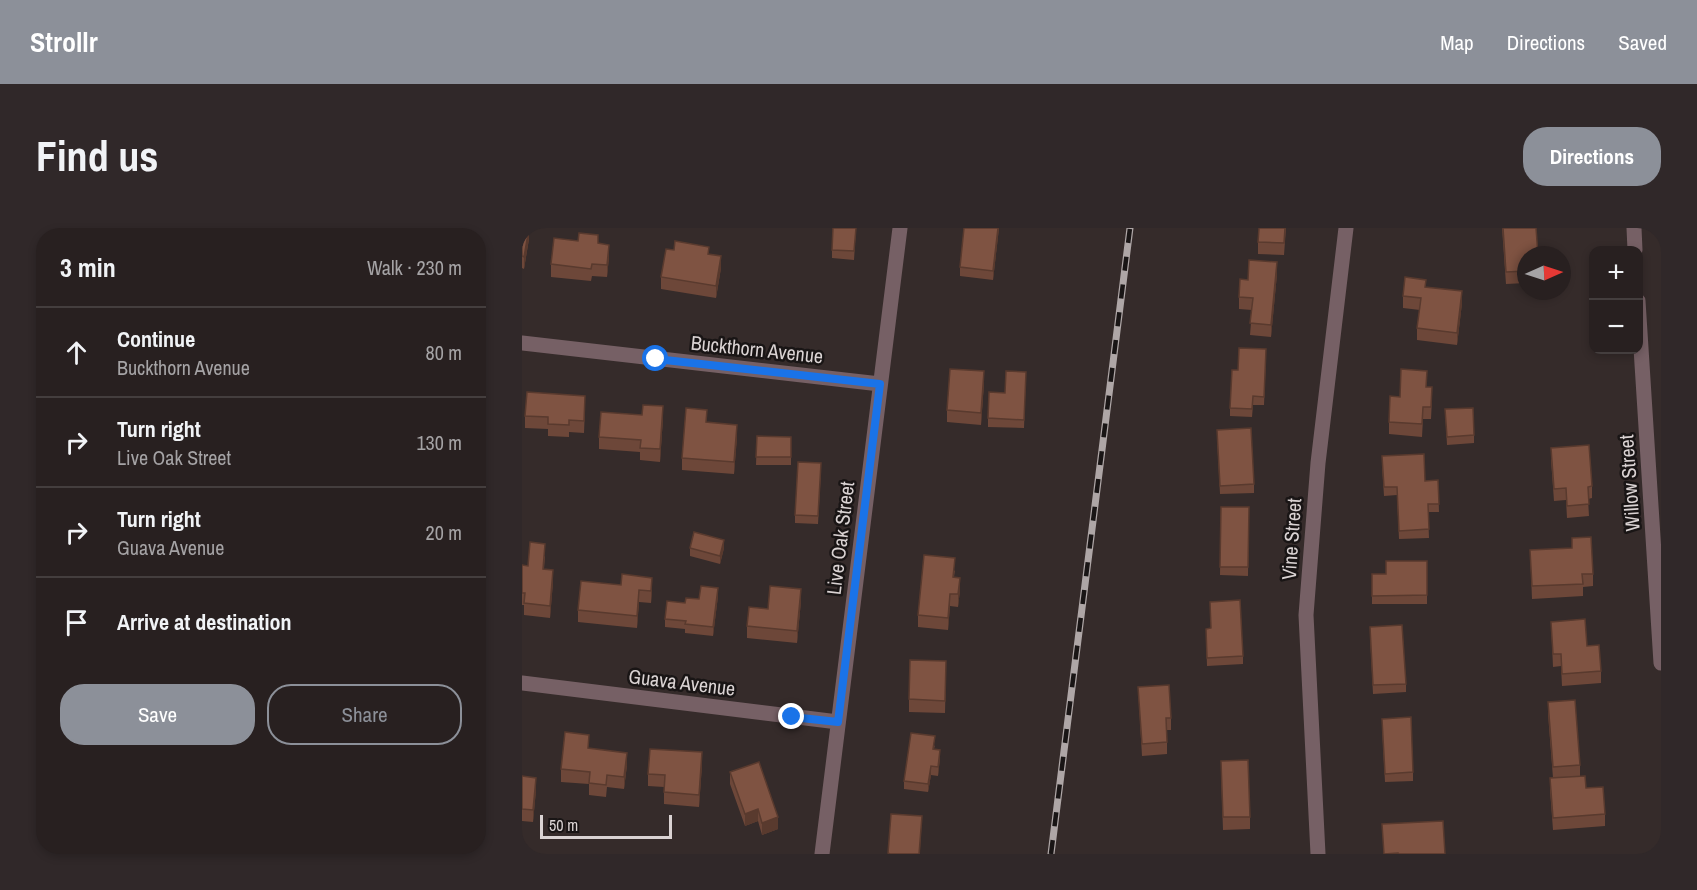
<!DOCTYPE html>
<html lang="en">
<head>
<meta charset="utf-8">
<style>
	body { margin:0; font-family:"Archivo Narrow",sans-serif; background:#302829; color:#f1f3f6 }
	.controls { position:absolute; right:18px; top:18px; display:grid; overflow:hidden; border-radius:12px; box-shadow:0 3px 9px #0003 }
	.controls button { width:54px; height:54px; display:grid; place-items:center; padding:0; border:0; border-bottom:2px solid #443e3e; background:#282020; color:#f1f3f6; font:30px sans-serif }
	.compass { position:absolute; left:995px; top:18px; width:54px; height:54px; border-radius:50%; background:#282020; box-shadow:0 3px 9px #0003; rotate:87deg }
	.scale { position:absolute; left:18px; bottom:15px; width:132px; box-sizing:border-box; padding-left:6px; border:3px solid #dad3d3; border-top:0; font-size:16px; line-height:21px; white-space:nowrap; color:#dad3d3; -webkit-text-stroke:4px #191515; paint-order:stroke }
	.stop { position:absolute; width:18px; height:18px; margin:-14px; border:4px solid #1a73e8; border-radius:50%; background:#fff }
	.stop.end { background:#1a73e8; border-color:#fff; box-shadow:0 2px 6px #0008 }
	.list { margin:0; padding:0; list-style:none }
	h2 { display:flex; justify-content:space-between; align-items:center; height:78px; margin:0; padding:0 24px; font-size:26px }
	h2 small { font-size:20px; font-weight:400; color:#a5a3a5 }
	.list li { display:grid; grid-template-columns:39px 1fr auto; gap:18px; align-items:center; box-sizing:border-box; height:90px; padding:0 24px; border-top:2px solid #443e3e }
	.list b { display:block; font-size:22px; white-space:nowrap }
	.list p { margin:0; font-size:20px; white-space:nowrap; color:#a5a3a5 }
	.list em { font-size:20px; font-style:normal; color:#a5a3a5 }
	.actions { display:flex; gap:12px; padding:18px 24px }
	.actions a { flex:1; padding:14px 0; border:2px solid #8c9099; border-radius:24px; text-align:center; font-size:21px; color:#8c9099 }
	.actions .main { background:#8c9099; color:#fff }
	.icon { flex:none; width:33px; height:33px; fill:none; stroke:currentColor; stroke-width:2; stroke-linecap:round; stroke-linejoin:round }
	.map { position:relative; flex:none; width:1139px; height:626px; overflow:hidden; border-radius:24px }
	header { display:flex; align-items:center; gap:36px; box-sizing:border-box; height:84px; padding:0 30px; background:#8c9099; color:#fff }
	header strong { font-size:28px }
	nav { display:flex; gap:33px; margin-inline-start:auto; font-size:21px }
	.intro { display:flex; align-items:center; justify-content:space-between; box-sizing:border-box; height:144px; padding:0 36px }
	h1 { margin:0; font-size:42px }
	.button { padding:15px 27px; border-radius:24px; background:#8c9099; color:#fff; font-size:21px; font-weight:700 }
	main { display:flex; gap:36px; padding:0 36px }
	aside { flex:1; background:#282020; border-radius:24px; box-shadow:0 3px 9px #0003 }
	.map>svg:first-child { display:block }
</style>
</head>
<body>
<header>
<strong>Strollr</strong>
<nav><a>Map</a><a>Directions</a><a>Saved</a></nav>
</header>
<div class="intro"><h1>Find us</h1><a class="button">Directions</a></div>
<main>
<aside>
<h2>3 min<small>Walk · 230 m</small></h2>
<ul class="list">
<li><svg class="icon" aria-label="ahead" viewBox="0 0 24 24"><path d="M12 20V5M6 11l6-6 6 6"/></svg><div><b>Continue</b><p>Buckthorn Avenue</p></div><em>80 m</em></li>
<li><svg class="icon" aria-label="right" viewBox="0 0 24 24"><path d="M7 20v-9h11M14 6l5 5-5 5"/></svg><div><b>Turn right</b><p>Live Oak Street</p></div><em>130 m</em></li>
<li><svg class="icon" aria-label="right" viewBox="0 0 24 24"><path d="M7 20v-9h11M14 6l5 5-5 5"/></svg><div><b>Turn right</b><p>Guava Avenue</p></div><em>20 m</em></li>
<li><svg class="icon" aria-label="arrive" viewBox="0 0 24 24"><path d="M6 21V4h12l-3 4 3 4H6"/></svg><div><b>Arrive at destination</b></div></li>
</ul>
<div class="actions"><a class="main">Save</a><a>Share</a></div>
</aside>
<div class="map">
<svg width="1139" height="626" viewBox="0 0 1139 626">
	<rect width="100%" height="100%" fill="#352b2a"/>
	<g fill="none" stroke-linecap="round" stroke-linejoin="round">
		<path stroke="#766065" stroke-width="15" d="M1112 0 1113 22
			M1116 73 1139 435
			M0 115 358 156
			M0 455 316 494
			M300 626 378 0
			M796 626 784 387 796 235 824 0"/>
		<g stroke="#aea6a6" stroke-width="7">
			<path id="rail" d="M529 626 608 0"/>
		</g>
		<use href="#rail" stroke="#191515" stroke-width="4.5" stroke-dasharray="14" stroke-linecap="butt"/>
	</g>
	<path fill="#6d4739" d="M0 0 7 11 2 41 0 40Z
		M334 0 332 32 310 30V22Z
		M477 0 471 52 438 48V39Z
		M764 0 762 27 736 26V14Z
		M980 0 1004 27V55L984 56Z
		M76 16 87 29 85 49 70 48 69 53 29 49V36Z
		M187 26 199 40 194 70 139 61V49Z
		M755 46 749 109 728 107 730 82 717 81V69L726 52Z
		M904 59 940 75 935 117 895 112V100L898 82 881 80V68Z
		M744 130 742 177H731L730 189 708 188V180L716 142Z
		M504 144 502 200 466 199V190L483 165Z
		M462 155 459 197 425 194V182Z
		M905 159 910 171 909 191H901L900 209 867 206V194L878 169Z
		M63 180 62 205 47 204V209L26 208V201L3 200V188Z
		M923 181 952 207V215L925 217Z
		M141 190 138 234 118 232V224L77 221V209Z
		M185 194 215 209 212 246 160 242V230Z
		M235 208 269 209V237H234Z
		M695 210 732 256V265L698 266Z
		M1029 220 1070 258V270L1066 271 1067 288 1045 290 1044 272 1032 273 1029 232Z
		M860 237 903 253 916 252 917 284H906L907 310 877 311 875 267 862 268Z
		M299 243 296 296 273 295V287Z
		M699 279H727L726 348 698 347Z
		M1050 310 1071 346V358L1061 359V368L1010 371 1008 322 1050 320Z
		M168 320H202L198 336 168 328Z
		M23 328 22 341 31 354 28 390 2 387V377H0V337L6 338Z
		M905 333V376H850V346H864Z
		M433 342 432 349 438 362 436 379 428 378 426 402 396 399V387Z
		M59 353 130 362 129 375 117 374 115 400 56 394V382Z
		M196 368 191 408 163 405V401L143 399V391L163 375Z
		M279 373 275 415 225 410V398L246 381Z
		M1029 394 1065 418 1079 443V455L1040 458 1039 438 1031 439Z
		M848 407 884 456V464L851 466Z
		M684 409 721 428V436L685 438Z
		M424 445 423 485 387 484V471Z
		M616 459 649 490V502H645V526L620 528Z
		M1026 474 1058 537V548L1064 560 1083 586V598L1031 602 1028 562V550H1031L1026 486Z
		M860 499 891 544V553L863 554Z
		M413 517 412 521 418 530 416 548 409 547 406 564 382 561V553Z
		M67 521 105 537 102 561 85 559 84 569 67 567V556L39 554V541Z
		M180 537 177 579 142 576V559L126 558V546Z
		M208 544 256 601 240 607 236 593 223 598 208 556Z
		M699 545 728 589V601L701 602Z
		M0 548 14 562 11 594 0 593Z"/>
	<path fill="#593a2e" d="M7 0V11L2 41V29Z
		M476 0H477L471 52V43Z
		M87 17V29L85 49V37Z
		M199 28V40L194 70V58Z
		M755 34V46L749 109V97Z
		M940 63V75L935 117V105Z
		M462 143V155L459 197V185Z
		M141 178V190L138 234V221Z
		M215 197V209L212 246V234Z
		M202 312V320L198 336V328Z
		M31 342V354L28 390V378Z
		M130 350V362L129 375V363Z
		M438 350V362L436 379V366Z
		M196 360V368L191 408V399Z
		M279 361V373L275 415V403Z
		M117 362V374L115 400V388Z
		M428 366V378L426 402V390Z
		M418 522V530L416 548V539Z
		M180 524V537L177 579V567Z
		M105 525V537L102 561V549Z
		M409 538V547L406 564V556Z
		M14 550V562L11 594V582Z
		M236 581V593L223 598V586Z
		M400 588 398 626H397Z
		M256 589V601L240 607V595Z"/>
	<path fill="#7f5342" stroke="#593a2e" stroke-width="1.5" d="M0 0H7L2 29 0 28Z
		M311 0H334L332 23 310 22Z
		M442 0H476L471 43 438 39Z
		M737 0H763L762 15 736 14Z
		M981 0H1014L1016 27H1004V43L984 44Z
		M57 5 76 7V15L87 17 85 37 70 36 69 41 29 36 32 10 56 13Z
		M153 13 187 19 186 26 199 28 194 58 139 49 144 21 152 22Z
		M727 32 755 34 749 97 728 95 731 70 717 69 718 51 726 52Z
		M883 49 904 52 903 59 940 63 935 105 895 100 899 70 881 68Z
		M717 120 744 121 742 169 731 168 730 181 708 180 710 142H716Z
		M428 141 462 143 459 185 425 182Z
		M879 141 905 143 904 159H910L909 179H901L900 196 867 194 868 168 878 169Z
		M484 143 504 144 502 192 466 190 467 164 483 165Z
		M5 164 63 168 62 193 47 192V197L26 196V189L3 188Z
		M121 177 141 178 138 221 118 220 119 212 77 209 79 184 120 187Z
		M164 180 185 182 184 194 215 197 212 234 160 230Z
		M951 180 952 207 925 209 923 181Z
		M729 200 732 256 698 258 695 202Z
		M235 208 269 209V229H234Z
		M1067 217 1070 258 1066 259 1067 276 1045 278 1044 260 1032 261 1029 220Z
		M902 226 903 253 916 252 917 276H906L907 301 877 303 875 259H862L860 228Z
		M276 234 299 235 296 288 273 287Z
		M699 279H727L726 339H698Z
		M172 304 202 312 198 328 168 320Z
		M1069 309 1071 346H1060L1061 356 1010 358 1008 322 1050 320V310Z
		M8 314 23 316 21 341 31 342 28 378 2 375 3 365H0V337L6 338Z
		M402 327 433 330 431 349 438 350 436 366H428L426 390 396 387Z
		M864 333H905V367L850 368V346H864Z
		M100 346 130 350 129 363 117 362 115 388 56 382 59 353 99 357Z
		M179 358 196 360 191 399 163 396 164 393 143 391 145 373 163 375 164 370 177 371Z
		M248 358 279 361 275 403 225 398 227 379 246 381Z
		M718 372 721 428 685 430 684 401 689 400 688 374Z
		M1063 391 1065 418 1077 417 1079 443 1040 446 1039 426H1031L1029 394Z
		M880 397 884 456 851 457 848 399Z
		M388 432 424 433 423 473 387 471Z
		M647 457 649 490H644L645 514 620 516 616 459Z
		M1053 472 1058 537 1031 539 1026 474Z
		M889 489 891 544 863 546 860 491Z
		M43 504 67 507 66 520 105 525 102 549 85 547 84 557 67 555 68 544 39 541Z
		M389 505 413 508 411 521 418 522 416 539 409 538 406 556 382 553Z
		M128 521 180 524 177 567 142 564 143 547 126 546Z
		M726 532 728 589H701L699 533Z
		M237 534 256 589 240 595 236 581 223 586 208 544Z
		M0 548 14 550 11 582 0 581Z
		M1063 548 1064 560 1081 559 1083 586 1031 590 1028 550Z
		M369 586 400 588 397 626H368L366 625Z
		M921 593 923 626H876V625L862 626 860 596Z"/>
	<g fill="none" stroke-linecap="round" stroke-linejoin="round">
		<path stroke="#1a73e8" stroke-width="8" d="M134 131 358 156 316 494 270 489"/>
	</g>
	<g text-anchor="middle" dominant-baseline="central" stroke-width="5" stroke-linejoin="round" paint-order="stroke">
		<g font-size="20" fill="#dad3d3" stroke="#191515">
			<text transform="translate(235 121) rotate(6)">Buckthorn Avenue</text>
			<text transform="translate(1107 255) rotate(-94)">Willow Street</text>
			<text transform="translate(318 310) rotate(-83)">Live Oak Street</text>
			<text transform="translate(769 311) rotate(-86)">Vine Street</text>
			<text transform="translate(160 454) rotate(7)">Guava Avenue</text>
		</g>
	</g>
</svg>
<div class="controls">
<button>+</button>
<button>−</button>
</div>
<svg class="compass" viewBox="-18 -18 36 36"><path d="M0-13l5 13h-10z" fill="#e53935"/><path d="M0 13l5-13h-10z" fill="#a5a3a5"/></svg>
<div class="scale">50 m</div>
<div class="stop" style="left:134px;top:131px"></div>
<div class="stop end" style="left:270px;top:489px"></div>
</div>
</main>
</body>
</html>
